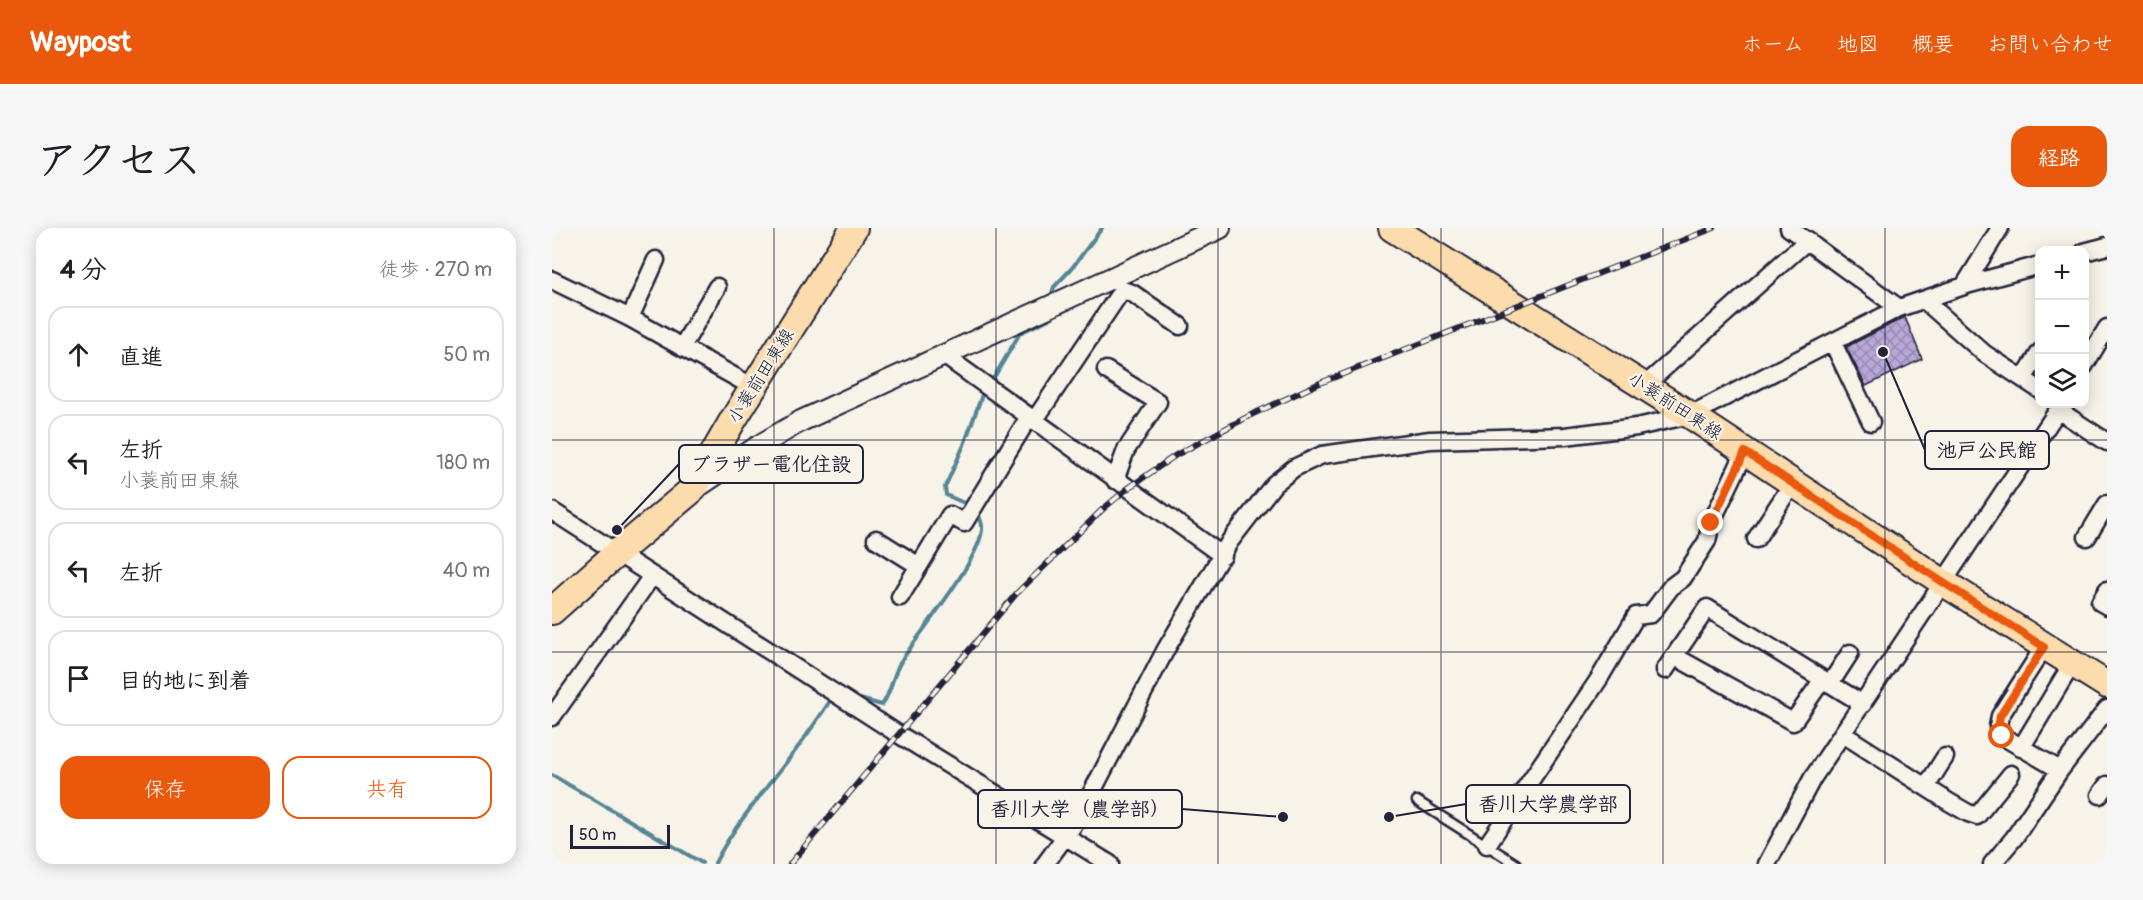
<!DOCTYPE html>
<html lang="ja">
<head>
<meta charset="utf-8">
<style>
	body { margin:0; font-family:Pangolin,"Klee One",sans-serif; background:#f6f6f6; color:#202124 }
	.controls { position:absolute; right:18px; top:18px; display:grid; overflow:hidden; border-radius:12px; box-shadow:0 3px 15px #0003 }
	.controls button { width:54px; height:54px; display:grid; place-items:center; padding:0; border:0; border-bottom:2px solid #e0e0e0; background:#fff; color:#202124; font:30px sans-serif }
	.scale { position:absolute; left:18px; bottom:15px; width:100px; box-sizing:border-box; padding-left:6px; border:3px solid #22223b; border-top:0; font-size:16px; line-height:21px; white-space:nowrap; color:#22223b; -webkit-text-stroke:4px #f7f3e8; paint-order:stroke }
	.stop { position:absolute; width:18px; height:18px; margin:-14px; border:4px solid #ea580c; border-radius:50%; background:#fff }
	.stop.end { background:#ea580c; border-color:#fff; box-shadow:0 2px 6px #0008 }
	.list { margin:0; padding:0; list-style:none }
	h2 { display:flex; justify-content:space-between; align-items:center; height:78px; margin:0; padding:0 24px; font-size:26px }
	h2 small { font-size:20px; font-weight:400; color:#757577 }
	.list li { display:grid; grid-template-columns:39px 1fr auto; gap:18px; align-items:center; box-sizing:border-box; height:96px; margin:0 12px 12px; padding:0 12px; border:2px solid #e0e0e0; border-radius:18px }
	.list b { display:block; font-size:22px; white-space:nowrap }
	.list p { margin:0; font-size:20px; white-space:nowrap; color:#757577 }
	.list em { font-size:20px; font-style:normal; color:#757577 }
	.actions { display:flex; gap:12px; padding:18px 24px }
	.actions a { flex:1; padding:14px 0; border:2px solid #ea580c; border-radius:18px; text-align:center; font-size:21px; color:#ea580c }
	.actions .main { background:#ea580c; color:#fff }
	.icon { flex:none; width:33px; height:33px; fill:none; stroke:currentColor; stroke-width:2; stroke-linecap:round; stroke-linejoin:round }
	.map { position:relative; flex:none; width:1555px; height:636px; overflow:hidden; border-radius:18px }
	header { display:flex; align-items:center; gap:36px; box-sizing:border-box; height:84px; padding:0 30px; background:#ea580c; color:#fff }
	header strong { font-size:28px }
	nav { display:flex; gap:33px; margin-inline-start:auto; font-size:21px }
	.intro { display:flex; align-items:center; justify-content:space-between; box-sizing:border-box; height:144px; padding:0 36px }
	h1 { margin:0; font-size:42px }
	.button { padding:15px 27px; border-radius:18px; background:#ea580c; color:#fff; font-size:21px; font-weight:700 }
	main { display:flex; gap:36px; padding:0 36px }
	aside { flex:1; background:#fff; border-radius:18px; box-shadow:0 3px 15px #0003 }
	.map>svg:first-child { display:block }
</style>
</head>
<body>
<header>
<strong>Waypost</strong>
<nav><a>ホーム</a><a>地図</a><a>概要</a><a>お問い合わせ</a></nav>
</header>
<div class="intro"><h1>アクセス</h1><a class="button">経路</a></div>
<main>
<aside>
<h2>4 分<small>徒歩 · 270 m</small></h2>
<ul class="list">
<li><svg class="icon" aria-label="ahead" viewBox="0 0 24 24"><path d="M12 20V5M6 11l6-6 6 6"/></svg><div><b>直進</b></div><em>50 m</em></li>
<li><svg class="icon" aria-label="left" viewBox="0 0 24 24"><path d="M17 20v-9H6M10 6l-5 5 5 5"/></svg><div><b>左折</b><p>小蓑前田東線</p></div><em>180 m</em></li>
<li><svg class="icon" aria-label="left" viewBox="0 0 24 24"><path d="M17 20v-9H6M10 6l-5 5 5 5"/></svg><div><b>左折</b></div><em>40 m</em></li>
<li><svg class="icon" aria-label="arrive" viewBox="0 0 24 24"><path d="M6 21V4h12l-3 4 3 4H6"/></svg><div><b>目的地に到着</b></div></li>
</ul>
<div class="actions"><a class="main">保存</a><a>共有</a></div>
</aside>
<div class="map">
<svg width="1555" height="636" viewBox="0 0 1555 636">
	<defs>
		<pattern id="building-cross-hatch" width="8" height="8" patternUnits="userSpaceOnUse" patternTransform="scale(1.5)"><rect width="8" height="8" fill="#b8a8d8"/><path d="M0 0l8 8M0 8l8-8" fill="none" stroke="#9588b0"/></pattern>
	</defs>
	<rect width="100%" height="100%" fill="#f7f3e8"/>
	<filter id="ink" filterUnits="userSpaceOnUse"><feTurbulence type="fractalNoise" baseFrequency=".0167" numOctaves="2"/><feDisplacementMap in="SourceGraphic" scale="12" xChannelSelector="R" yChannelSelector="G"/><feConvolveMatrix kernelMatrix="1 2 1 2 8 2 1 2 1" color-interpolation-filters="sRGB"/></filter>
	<g filter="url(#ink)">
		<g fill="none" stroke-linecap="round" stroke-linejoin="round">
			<path stroke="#558595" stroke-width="4" d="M499 68 502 59 520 40 550 0
				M441 151 468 105 501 89
				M412 275 394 267 393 259 412 217 430 167
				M308 471 330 477C339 465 340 449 348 435 364 409 433 326 430 298 430 294 427 289 426 285
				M0 547 150 635
				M163 635C184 594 215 560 243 523 256 506 268 488 280 470"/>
		</g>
		<path fill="url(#building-cross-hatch)" stroke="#22223b" stroke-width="1.5" d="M1353 89 1370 131 1314 158 1294 119Z"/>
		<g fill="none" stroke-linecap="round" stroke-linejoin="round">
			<g stroke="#22223b" stroke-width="13">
				<path id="service" d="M865 573 964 636"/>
			</g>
			<g stroke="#22223b" stroke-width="21">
				<path id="minor" d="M1237 0 1347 80
					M1532 24 1555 18
					M0 52 78 90 201 159
					M1412 58 1448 0
					M1372 72 1433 126 1488 162
					M78 90 104 32
					M1281 115 1319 194
					M130 119 165 59
					M393 128 671 328
					M1532 138 1555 100
					M554 142 606 174 574 222 563 252
					M1471 151 1488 124
					M1092 158 1256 12
					M1506 182 1555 214
					M482 193 570 62 580 65 628 98
					M0 283 346 506 558 636
					M1535 309 1555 276
					M324 311 367 338
					M1204 311 1241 255
					M1555 362 1548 374 1555 378
					M348 369 398 287 412 295 477 189
					M1492 419 1448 488 1446 499 1450 508 1508 542
					M1122 428 1241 494 1271 451
					M1113 442 1155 380 1311 476
					M1278 456 1298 425
					M0 489 100 348
					M1291 506 1397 574 1416 585 1425 588 1459 546
					M1469 520 1520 436
					M1374 559 1393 529
					M1548 567 1555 557
					M935 617 1047 451 1084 388 1099 386 1119 359 1131 350 1155 313 1159 295 1193 224
					M493 636 526 591 614 421 678 313 722 256 742 240 770 227 878 212 1013 208 1085 199 1138 187 1347 80 1418 56 1488 37
					M1215 636 1260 551 1510 176
					M1440 636 1462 610 1508 542 1555 481"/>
			</g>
			<g stroke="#22223b" stroke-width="24">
				<path id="tertiary" d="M144 260 208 217 249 193 668 0"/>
			</g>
			<g stroke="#22223b" stroke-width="30">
				<path id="primary" d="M840 0 1138 187 1392 355 1555 457
					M0 383 64 326 141 261 181 192 302 0"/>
			</g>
			<use href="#service" stroke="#f7f3e8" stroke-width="8"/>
			<use href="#minor" stroke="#f7f3e8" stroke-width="16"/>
			<use href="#tertiary" stroke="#f7f3e8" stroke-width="20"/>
			<use href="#primary" stroke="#fcdcac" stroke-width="26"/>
			<g stroke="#22223b" stroke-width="6">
				<path id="rail" d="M238 636 464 366 551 281 575 261 624 227 701 186 768 155 1162 0"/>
			</g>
			<use href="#rail" stroke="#f7f3e8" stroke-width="4" stroke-dasharray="11" stroke-linecap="butt"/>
		</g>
	</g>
	<g fill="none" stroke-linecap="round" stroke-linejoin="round" filter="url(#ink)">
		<path stroke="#ea580c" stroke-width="8" d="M1159 295 1193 224 1392 355 1492 419 1448 488 1446 499 1450 508"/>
	</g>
	<path fill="none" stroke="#22223b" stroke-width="1.5" stroke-opacity="0.55" d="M222 0V636M444 0V636M666 0V636M889 0V636M1111 0V636M1333 0V636M0 212H1555M0 424H1555"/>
	<g text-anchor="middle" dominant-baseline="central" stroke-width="4.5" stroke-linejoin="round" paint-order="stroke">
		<g font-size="18" fill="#22223b" stroke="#f7f3e8">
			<text transform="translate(209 148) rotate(-58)">小蓑前田東線</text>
			<text transform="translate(1123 178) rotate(33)">小蓑前田東線</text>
		</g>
	</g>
	<path fill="none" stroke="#22223b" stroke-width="2" d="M1331 124L1373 222M65 302L127 236M837 589L914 576M731 589L630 581"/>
	<g fill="#22223b" stroke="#f7f3e8" stroke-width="2">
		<circle cx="1331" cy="124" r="6"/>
		<circle cx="65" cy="302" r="6"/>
		<circle cx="837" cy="589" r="6"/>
		<circle cx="731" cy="589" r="6"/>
	</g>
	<g fill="#f7f3e8" stroke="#22223b" stroke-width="2">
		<rect x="1373" y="203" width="124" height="38" rx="6"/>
		<rect x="127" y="217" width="184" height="38" rx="6"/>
		<rect x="914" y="557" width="164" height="38" rx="6"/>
		<rect x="426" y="562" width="204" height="38" rx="6"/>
	</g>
	<g font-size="20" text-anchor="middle" font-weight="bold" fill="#22223b">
		<text x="1435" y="229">池戸公民館</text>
		<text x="219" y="243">ブラザー電化住設</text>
		<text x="996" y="583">香川大学農学部</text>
		<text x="528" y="588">香川大学（農学部）</text>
	</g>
</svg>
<div class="controls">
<button>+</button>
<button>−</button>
<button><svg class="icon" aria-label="layers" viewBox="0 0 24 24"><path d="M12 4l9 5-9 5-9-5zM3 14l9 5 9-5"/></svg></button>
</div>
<div class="scale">50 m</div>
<div class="stop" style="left:1450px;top:508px"></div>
<div class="stop end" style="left:1159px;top:295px"></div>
</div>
</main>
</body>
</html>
